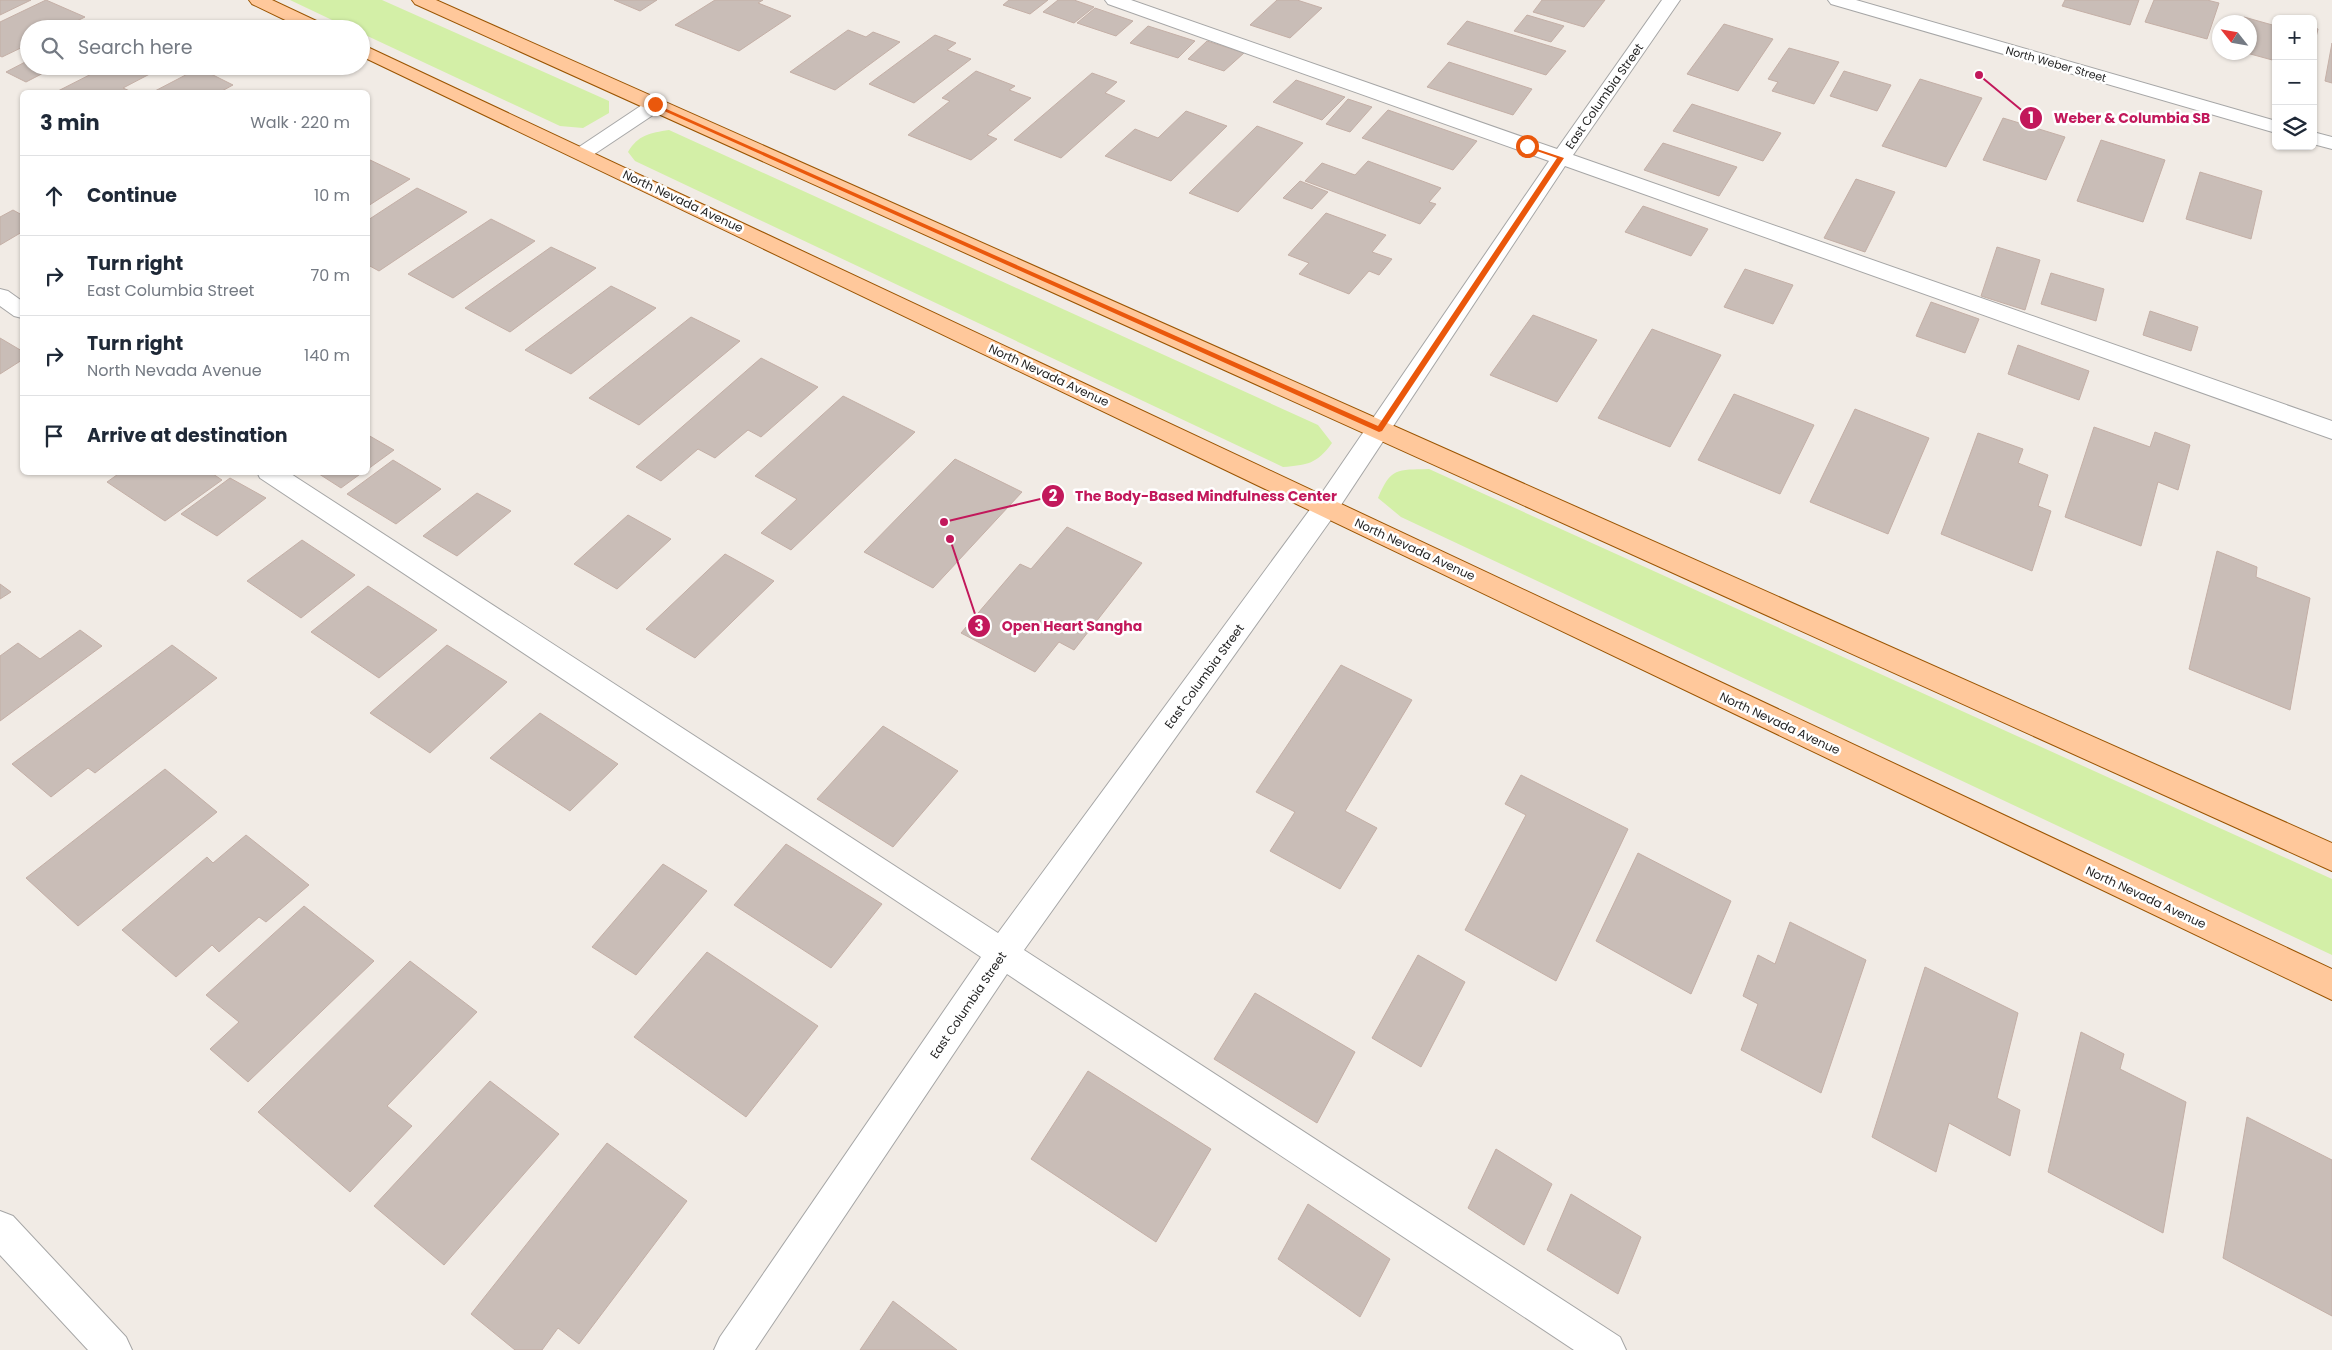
<!DOCTYPE html>
<html lang="en">
<head>
<meta charset="utf-8">
<style>
	body { margin:0; font-family:Poppins,sans-serif; background:#f6f6f7; color:#1f2937 }
	.controls { position:absolute; right:15px; top:15px; display:grid; overflow:hidden; border-radius:8px; box-shadow:0 1px 4px #0004 }
	.controls button { width:45px; height:45px; display:grid; place-items:center; padding:0; border:0; border-bottom:1px solid #e0e1e3; background:#fff; color:#1f2937; font:25px sans-serif }
	.compass { position:absolute; left:2212px; top:15px; width:45px; height:45px; border-radius:50%; background:#fff; box-shadow:0 1px 4px #0004; rotate:301deg }
	.stop { position:absolute; width:15px; height:15px; margin:-11px; border:4px solid #ea580c; border-radius:50%; background:#fff }
	.stop.end { background:#ea580c; border-color:#fff; box-shadow:0 1px 5px #0008 }
	.list { margin:0; padding:0; list-style:none }
	h2 { display:flex; justify-content:space-between; align-items:center; height:65px; margin:0; padding:0 20px; font-size:21px }
	h2 small { font-size:16px; font-weight:400; color:#747a83 }
	.list li { display:grid; grid-template-columns:32px 1fr auto; gap:15px; align-items:center; box-sizing:border-box; height:80px; padding:0 20px; border-top:1px solid #e0e1e3 }
	.list b { display:block; font-size:19px; white-space:nowrap }
	.list p { margin:0; font-size:16px; white-space:nowrap; color:#747a83 }
	.list em { font-size:16px; font-style:normal; color:#747a83 }
	.icon { flex:none; width:28px; height:28px; fill:none; stroke:currentColor; stroke-width:2; stroke-linecap:round; stroke-linejoin:round }
	.map { position:relative; flex:none; width:2332px; height:1350px; overflow:hidden }
	.search { position:absolute; background:#fff; box-shadow:0 1px 4px #0004; left:20px; top:20px; width:350px; height:55px; display:flex; align-items:center; gap:12px; box-sizing:border-box; padding:0 18px; border-radius:28px; color:#747a83; font-size:19px }
	.panel { position:absolute; background:#fff; box-shadow:0 1px 4px #0004; left:20px; top:90px; width:350px; height:385px; border-radius:8px }
	.map>svg:first-child { display:block }
</style>
</head>
<body>
<div class="map">
<svg width="2332" height="1350" viewBox="0 0 2332 1350">
	<rect width="100%" height="100%" fill="#f1ebe5"/>
	<path fill="#d3efa7" d="M290 0H382L609 101V113L583 128 560 126 361 33V29H351Z
		M669 130 1318 425 1332 443C1317 464 1307 465 1283 467L635 161 628 152C638 135 650 133 669 130Z
		M1429 469 2332 879V955L1401 517 1378 498C1391 467 1397 470 1429 469Z"/>
	<path fill="#c9bdb7" stroke="#c4afa6" d="M0 0H31L0 15Z
		M46 0 85 17 61 29H29V44L2 57 0 56V22Z
		M614 0H657L640 11Z
		M715 0H763L758 3 791 16 739 51 675 25Z
		M1009 0H1048L1030 14 1003 5Z
		M1058 0H1074L1094 7 1074 23 1043 12Z
		M1277 0H1297L1322 8 1290 38 1250 25Z
		M1542 0H1605L1584 27 1533 12Z
		M2065 0H2139L2130 25 2062 6Z
		M2154 0H2207L2219 3 2207 39 2145 22Z
		M1095 8 1133 21 1116 36 1077 23Z
		M1527 15 1564 26 1551 42 1514 31Z
		M2244 17 2276 26V61L2243 52H2250V22H2242Z
		M99 21 116 29H84Z
		M1467 21 1566 51 1546 75 1447 44Z
		M1724 24 1773 39 1738 91 1687 74Z
		M1148 26 1195 41 1178 58 1130 43Z
		M2313 27 2318 29 2313 50Z
		M848 30 866 37 873 32 900 42 835 90 790 72Z
		M935 35 956 43 947 50 971 59 914 103 869 84Z
		M1207 41 1244 53 1224 71 1188 59Z
		M2332 43V83L2325 81Z
		M1789 48 1839 62 1814 104 1772 91 1778 82 1768 79Z
		M29 60V66H57L26 82 6 72Z
		M1449 62 1532 89 1513 115 1427 87Z
		M107 66H165L123 88 132 92H56Z
		M199 68 233 85 220 92H153Z
		M976 71 1015 86 1009 90 1031 98 987 135 997 139 971 160 908 135 950 101 942 98Z
		M1844 71 1891 85 1877 111 1830 96Z
		M1092 73 1117 82 1105 93 1125 101 1061 158 1014 140Z
		M1920 79 1982 98 1946 167 1882 146Z
		M1296 80 1345 97 1322 120 1273 102Z
		M1348 99 1372 107 1350 132 1326 124Z
		M1692 104 1781 133 1763 161 1673 131Z
		M1388 110 1477 141 1453 170 1362 138Z
		M1186 111 1227 126 1171 181 1105 156 1135 129 1158 138Z
		M2003 118 2065 137 2046 180 1983 160Z
		M1257 126 1303 143 1238 212 1189 193Z
		M2101 140 2165 160 2143 222 2077 201Z
		M1663 143 1737 167 1719 196 1644 170Z
		M368 159 410 179 368 206Z
		M1368 161 1441 188 1429 202 1436 204 1420 224 1305 181 1322 163 1355 175Z
		M2200 172 2262 191 2251 239 2186 219Z
		M1856 179 1895 192 1865 252 1824 238Z
		M1300 181 1328 192 1312 209 1283 198Z
		M417 188 467 212 379 271 368 265V220Z
		M1643 206 1708 229 1691 256 1625 232Z
		M13 210 22 215V232L0 245V217Z
		M1326 213 1386 235 1372 252 1392 259 1379 275 1369 271 1349 294 1299 274 1309 263 1288 255Z
		M491 219 535 241 453 298 408 274Z
		M551 247 596 268 510 332 465 308Z
		M1997 247 2040 260 2025 310 1981 296Z
		M1745 269 1793 285 1773 324 1724 307Z
		M2051 273 2104 289 2096 321 2041 304Z
		M611 286 656 308 571 374 525 350Z
		M1931 302 1979 319 1965 353 1916 336Z
		M2150 311 2198 327 2191 351 2143 335Z
		M1533 315 1597 340 1557 402 1490 375Z
		M691 317 740 341 639 425 589 398Z
		M1652 329 1721 355 1670 447 1598 418Z
		M0 338 22 351V360L0 374Z
		M2018 345 2089 371 2079 400 2008 374Z
		M761 358 818 387 761 437 748 430 715 458 698 449 661 481 636 467Z
		M1734 394 1814 425 1780 494 1698 460Z
		M843 396 915 432 791 550 761 533 797 499 755 476Z
		M1855 409 1929 438 1888 534 1810 502Z
		M2094 427 2150 447 2155 432 2190 445 2178 490 2158 482 2141 546 2065 517Z
		M1978 433 2023 449 2018 463 2048 475 2038 506 2051 511 2032 571 1941 534Z
		M368 435 394 450 368 469Z
		M955 459 1022 492 933 588 864 552Z
		M393 460 441 489 396 524 347 494Z
		M121 472H210L222 480 165 521 107 482Z
		M316 472H363L341 488Z
		M230 478 266 498 217 536 181 514Z
		M477 493 511 511 457 556 423 536Z
		M628 515 671 539 617 589 574 564Z
		M1067 527 1142 563 1074 650 1059 642 1035 672 961 633 1020 564 1031 569Z
		M302 540 355 575 301 618 247 581Z
		M2217 551 2257 567 2256 577 2310 598 2290 710 2189 669Z
		M725 554 774 581 695 658 646 629Z
		M0 584 11 592 0 599Z
		M368 586 437 630 379 678 311 632Z
		M80 630 102 646 0 721V656L18 643 40 659Z
		M172 645 217 678 95 773 88 768 51 797 12 764Z
		M447 645 507 682 430 753 370 713Z
		M1341 665 1412 700 1345 811 1377 828 1340 889 1270 851 1295 812 1256 792Z
		M540 713 618 764 570 811 490 758Z
		M883 726 958 771 893 847 817 799Z
		M165 769 217 812 78 926 26 878Z
		M1521 775 1628 829 1556 981 1465 930 1526 815 1505 804Z
		M246 835 309 885 266 922 259 917 219 952 212 945 176 977 122 930 207 857 213 863Z
		M786 844 882 904 831 968 734 905Z
		M1638 853 1731 901 1691 994 1596 941Z
		M663 864 707 891 636 975 592 947Z
		M304 906 374 961 248 1082 210 1049 239 1022 206 995Z
		M1790 922 1866 960 1821 1093 1741 1050 1758 1004 1743 996 1758 955 1775 964Z
		M707 952 818 1026 746 1117 634 1037Z
		M1418 955 1465 982 1421 1067 1372 1038Z
		M410 961 477 1012 387 1106 412 1126 350 1192 258 1112Z
		M1925 967 2018 1013 1997 1098 2020 1110 2010 1156 1949 1123 1936 1172 1872 1137Z
		M1255 993 1355 1052 1317 1123 1214 1059Z
		M2081 1032 2124 1054 2120 1069 2186 1102 2163 1233 2048 1172Z
		M1088 1071 1211 1149 1156 1242 1031 1159Z
		M490 1081 559 1134 444 1265 374 1206Z
		M2247 1117 2332 1160V1316L2223 1258Z
		M607 1143 687 1201 579 1344 558 1328 542 1350H515L471 1314Z
		M1496 1149 1552 1184 1524 1245 1468 1208Z
		M1571 1194 1641 1237 1618 1294 1547 1250Z
		M1308 1204 1390 1259 1360 1317 1278 1259Z
		M893 1301 957 1350H860Z"/>
	<g fill="none" stroke-linecap="round" stroke-linejoin="round">
		<g stroke="#a6a6a6" stroke-width="2">
			<path id="minor" d="M1105 0H1131L1557 149 1662 0H1680L1573 155 2332 421V439L1565 166 1335 514 1024 950 1620 1337 1626 1350H1574L1007 974 755 1350H714L720 1337 981 957 260 478 257 472H288L998 933 1317 500 1549 161 1108 4Z
				M1828 0H1856L2276 121V133L1831 4Z
				M655 99 662 101 665 105 662 109 590 157 583 159 576 157 573 153 576 149 648 101Z
				M2313 132 2332 137V149L2313 144Z
				M0 289 8 291 22 301V318L14 316 0 306Z
				M0 1211 13 1216 126 1337 132 1350H88L0 1255Z"/>
		</g>
		<g stroke="#9a5400" stroke-width="2">
			<path id="major" d="M249 0H272L325 25 328 29H304L252 4Z
				M412 0H436L2332 843V871L415 4Z
				M361 44 2332 969V1000L361 56Z"/>
		</g>
		<use href="#minor" fill="#fff" fill-rule="evenodd"/>
		<use href="#major" fill="#ffc89b" fill-rule="evenodd"/>
	</g>
	<path fill="#ea580c" d="M653 103 1378 426 1557 158 1525 147V145L1564 158 1382 431 1379 432 653 106Z"/>
	<g text-anchor="middle" dominant-baseline="central" stroke-width="5" stroke-linejoin="round" paint-order="stroke">
		<g font-size="11" fill="#1f1f1f" stroke="#fff">
			<text transform="translate(2056 64) rotate(16)">North Weber Street</text>
		</g>
		<g font-size="12" fill="#1f1f1f" stroke="#fff">
			<text transform="translate(1604 96) rotate(-55)">East Columbia Street</text>
			<text transform="translate(683 201) rotate(25)">North Nevada Avenue</text>
			<text transform="translate(1049 375) rotate(25)">North Nevada Avenue</text>
			<text transform="translate(1415 549) rotate(25)">North Nevada Avenue</text>
			<text transform="translate(1204 676) rotate(-54)">East Columbia Street</text>
			<text transform="translate(1780 723) rotate(25)">North Nevada Avenue</text>
			<text transform="translate(2146 897) rotate(25)">North Nevada Avenue</text>
			<text transform="translate(968 1005) rotate(-56)">East Columbia Street</text>
		</g>
	</g>
	<path fill="none" stroke="#c2185b" stroke-width="2" d="M1979 75L2031 118M944 522L1053 496M950 539L979 626"/>
	<g fill="#c2185b" stroke="#fff" stroke-width="2">
		<circle cx="1979" cy="75" r="5"/>
		<circle cx="944" cy="522" r="5"/>
		<circle cx="950" cy="539" r="5"/>
		<circle cx="2031" cy="118" r="12"/>
		<circle cx="1053" cy="496" r="12"/>
		<circle cx="979" cy="626" r="12"/>
	</g>
	<g font-size="15" text-anchor="middle" font-weight="bold" fill="#fff">
		<text x="2031" y="123">1</text>
		<text x="1053" y="501">2</text>
		<text x="979" y="631">3</text>
	</g>
	<g font-size="14" text-anchor="middle" font-weight="bold" fill="#c2185b" stroke="#fff" stroke-width="5" stroke-linejoin="round" paint-order="stroke">
		<text x="2132" y="123">Weber &amp; Columbia SB</text>
		<text x="1206" y="501">The Body-Based Mindfulness Center</text>
		<text x="1072" y="631">Open Heart Sangha</text>
	</g>
</svg>
<div class="controls">
<button>+</button>
<button>−</button>
<button><svg class="icon" aria-label="layers" viewBox="0 0 24 24"><path d="M12 4l9 5-9 5-9-5zM3 14l9 5 9-5"/></svg></button>
</div>
<svg class="compass" viewBox="-18 -18 36 36"><path d="M0-13l5 13h-10z" fill="#e53935"/><path d="M0 13l5-13h-10z" fill="#747a83"/></svg>
<div class="stop" style="left:1527px;top:146px"></div>
<div class="stop end" style="left:655px;top:104px"></div>
<div class="search"><svg class="icon" aria-label="search" viewBox="0 0 24 24"><circle cx="10" cy="10" r="6"/><path d="M15 15l6 6"/></svg>Search here</div>
<section class="panel">
<h2>3 min<small>Walk · 220 m</small></h2>
<ul class="list">
<li><svg class="icon" aria-label="ahead" viewBox="0 0 24 24"><path d="M12 20V5M6 11l6-6 6 6"/></svg><div><b>Continue</b></div><em>10 m</em></li>
<li><svg class="icon" aria-label="right" viewBox="0 0 24 24"><path d="M7 20v-9h11M14 6l5 5-5 5"/></svg><div><b>Turn right</b><p>East Columbia Street</p></div><em>70 m</em></li>
<li><svg class="icon" aria-label="right" viewBox="0 0 24 24"><path d="M7 20v-9h11M14 6l5 5-5 5"/></svg><div><b>Turn right</b><p>North Nevada Avenue</p></div><em>140 m</em></li>
<li><svg class="icon" aria-label="arrive" viewBox="0 0 24 24"><path d="M6 21V4h12l-3 4 3 4H6"/></svg><div><b>Arrive at destination</b></div></li>
</ul>
</section>
</div>
</body>
</html>
